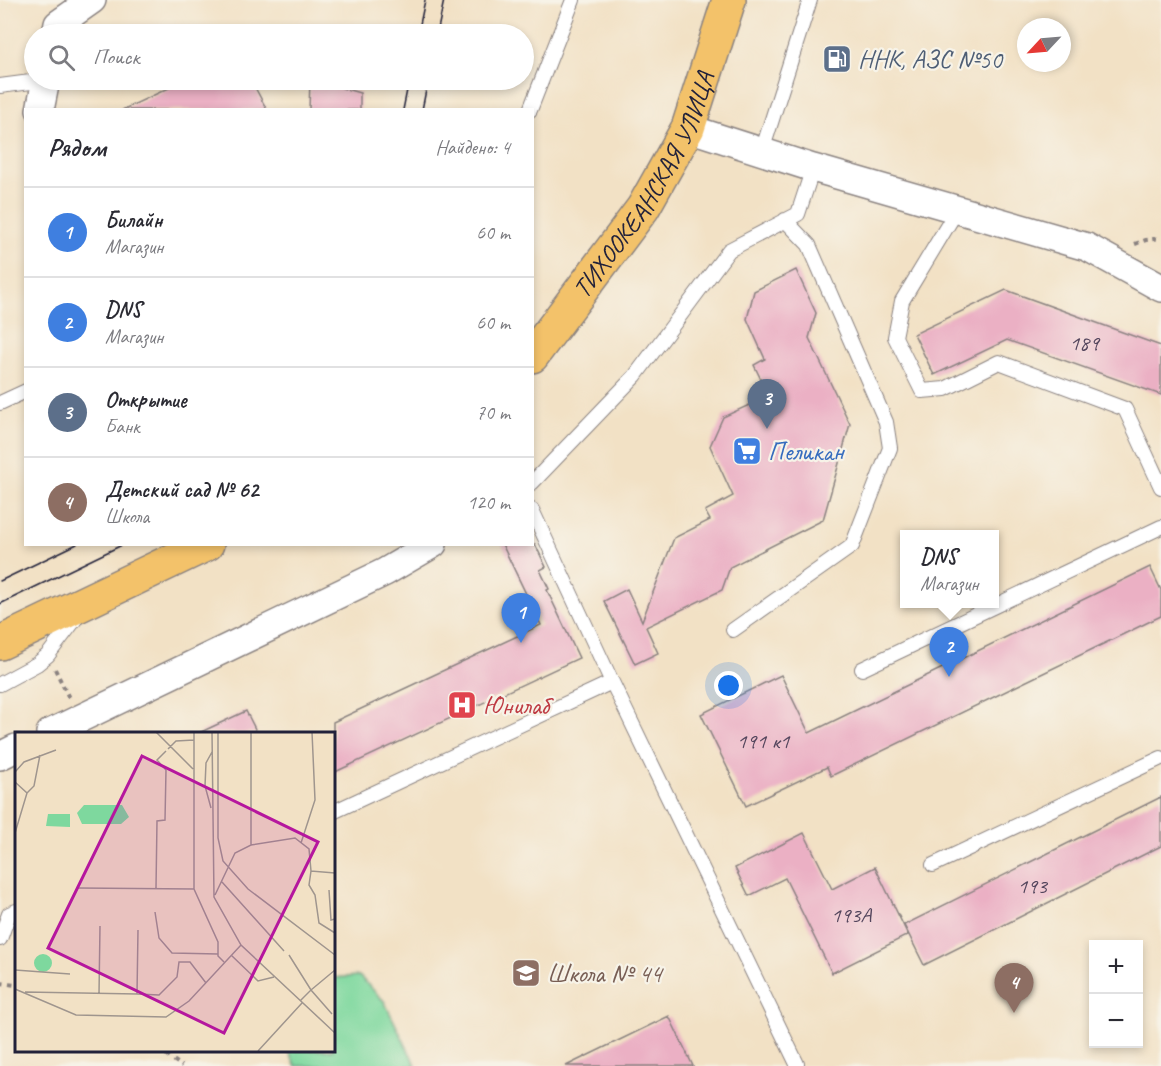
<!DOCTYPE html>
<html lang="ru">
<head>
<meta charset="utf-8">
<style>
	body { margin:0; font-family:Caveat,sans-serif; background:#f2f2f3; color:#2b2b33 }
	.controls { position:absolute; right:18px; bottom:18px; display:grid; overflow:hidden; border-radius:0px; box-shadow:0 3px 9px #0003 }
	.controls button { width:54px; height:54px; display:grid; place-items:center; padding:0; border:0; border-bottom:2px solid #e1e1e2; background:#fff; color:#2b2b33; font:30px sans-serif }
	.compass { position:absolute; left:1017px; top:18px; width:54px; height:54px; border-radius:50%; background:#fff; box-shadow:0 3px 9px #0003; rotate:244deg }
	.you { position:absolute; left:729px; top:686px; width:21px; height:21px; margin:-15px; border:4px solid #fff; border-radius:50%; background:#1a73e8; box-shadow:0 0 0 9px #1a73e833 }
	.badge { display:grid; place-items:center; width:39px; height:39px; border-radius:50%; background:#b5179e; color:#fff; font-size:20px; font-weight:700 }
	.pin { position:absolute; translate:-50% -50px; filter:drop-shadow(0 2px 3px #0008) }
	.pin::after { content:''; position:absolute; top:32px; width:21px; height:18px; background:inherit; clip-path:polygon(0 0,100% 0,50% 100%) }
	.popup { position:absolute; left:900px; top:530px; width:99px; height:78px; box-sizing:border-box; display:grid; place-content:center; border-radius:0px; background:#fff; filter:drop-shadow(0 2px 4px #0005); font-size:20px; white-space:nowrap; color:#7c7c81 }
	.popup b { font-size:22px; color:#2b2b33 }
	.popup::after { content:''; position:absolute; left:50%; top:100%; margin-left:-12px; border:12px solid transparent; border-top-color:#fff }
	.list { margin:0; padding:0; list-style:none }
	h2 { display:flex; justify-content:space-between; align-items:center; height:78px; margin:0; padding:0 24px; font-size:26px }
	h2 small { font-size:20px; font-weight:400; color:#7c7c81 }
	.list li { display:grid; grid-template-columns:39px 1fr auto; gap:18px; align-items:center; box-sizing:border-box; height:90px; padding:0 24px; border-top:2px solid #e1e1e2 }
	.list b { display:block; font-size:22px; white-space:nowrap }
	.list p { margin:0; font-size:20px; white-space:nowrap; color:#7c7c81 }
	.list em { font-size:20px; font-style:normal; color:#7c7c81 }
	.icon { flex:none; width:33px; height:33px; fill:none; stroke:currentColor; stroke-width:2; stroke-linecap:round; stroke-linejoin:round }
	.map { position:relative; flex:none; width:1161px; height:1066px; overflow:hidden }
	.search { position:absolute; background:#fff; box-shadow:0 3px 9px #0003; left:24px; top:24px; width:510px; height:66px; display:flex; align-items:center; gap:15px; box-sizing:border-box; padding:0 21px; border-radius:33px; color:#7c7c81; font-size:22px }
	.panel { position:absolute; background:#fff; box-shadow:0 3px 9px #0003; left:24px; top:108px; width:510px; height:438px; border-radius:0px }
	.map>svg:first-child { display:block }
</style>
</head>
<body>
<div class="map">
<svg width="1161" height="1066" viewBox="0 0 1161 1066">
	<rect width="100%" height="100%" fill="#f7f3e8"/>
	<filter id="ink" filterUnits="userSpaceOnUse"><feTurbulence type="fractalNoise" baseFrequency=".0167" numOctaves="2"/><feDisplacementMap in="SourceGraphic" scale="12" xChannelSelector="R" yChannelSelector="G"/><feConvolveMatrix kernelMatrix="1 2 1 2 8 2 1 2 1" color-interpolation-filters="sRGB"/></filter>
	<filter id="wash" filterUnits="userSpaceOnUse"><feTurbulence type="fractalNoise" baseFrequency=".008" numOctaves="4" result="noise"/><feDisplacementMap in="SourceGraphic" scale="24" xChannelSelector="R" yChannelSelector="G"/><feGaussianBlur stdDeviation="1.35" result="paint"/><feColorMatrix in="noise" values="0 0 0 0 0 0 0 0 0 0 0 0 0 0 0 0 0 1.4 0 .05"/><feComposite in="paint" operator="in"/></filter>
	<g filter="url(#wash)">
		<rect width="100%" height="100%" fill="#f2e1c5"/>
		<path fill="#7ed89e" stroke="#507d6c" stroke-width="1.5" d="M359 976 384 1001 416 1066H296L288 1050H333V978Z"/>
		<g id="blocks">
			<path fill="#ebb0c4" d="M186 80H251L267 110H122Z
				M310 80H343L342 88 360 93V110H309Z
				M796 270 816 313 809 338 850 424 823 520 730 567 722 590 646 627 658 653 635 664 604 601 627 589 642 621 674 538 710 520 705 511 733 496 710 446 723 417 769 396 754 365 765 359 747 319 754 291Z
				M1006 290 1161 346V395L1007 340 934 375 914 334Z
				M502 544H535L546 567 540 570 549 589 547 590 579 658 333 773V722L541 625Z
				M1150 567 1161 590V616L831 776 827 767 746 806 701 714 781 675 809 733Z
				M246 711 257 733H199Z
				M1161 797V846L924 965 904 925Z
				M804 833 832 889 875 867 908 935 832 973 785 878 749 896 735 868Z
				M669 1016 693 1066H566Z"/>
		</g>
	</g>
	<g filter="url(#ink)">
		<use href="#blocks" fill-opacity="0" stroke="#8a8280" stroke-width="1.5"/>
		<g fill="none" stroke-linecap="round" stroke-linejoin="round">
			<g stroke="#8a8280" stroke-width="16">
				<path id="lane" d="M0 86 46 80
					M530 110 573 0
					M762 151 810 0
					M957 210 902 301 895 337 922 391 945 389 999 362 1125 409 1161 487
					M0 403 26 391
					M532 483 635 376 729 250 798 214 813 168
					M532 510 612 682 797 1064
					M733 630 852 546 890 448 886 422 809 245 785 220
					M862 669 1161 527
					M0 684 37 664 48 655 80 613
					M333 812 612 682
					M933 865 1161 758
					M0 939 9 914 16 911"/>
			</g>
			<g stroke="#8a8280" stroke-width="30">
				<path id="street" d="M56 34 58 24 92 0
					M40 110 46 80
					M688 128 813 168 1087 247 1161 288
					M50 733 385 572 433 544
					M0 756 16 748"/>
			</g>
			<g stroke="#8a8280" stroke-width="36">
				<g id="primary">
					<path id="s1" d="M532 356 643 208 688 128 729 0"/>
					<path d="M0 643 207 544"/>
				</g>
			</g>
			<path stroke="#8a8280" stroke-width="4" stroke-dasharray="4.5 4.5" stroke-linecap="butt" d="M1135 244 1146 240 1161 238
				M55 669 69 698
				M0 983 16 985
				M159 1050 182 1066"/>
			<use href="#lane" stroke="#fff" stroke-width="14"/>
			<use href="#street" stroke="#fff" stroke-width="27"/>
			<use href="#primary" stroke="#f3c26a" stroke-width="33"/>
			<path stroke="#22223b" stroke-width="1.5" d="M418 34 425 0
				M437 34 444 0
				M403 110 409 80
				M422 110 428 80
				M0 581 77 544
				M0 604 124 544"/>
		</g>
	</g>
	<defs>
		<g id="fuel-square" transform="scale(1.5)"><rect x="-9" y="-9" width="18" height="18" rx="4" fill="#5c6f8a" stroke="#f7f3e8"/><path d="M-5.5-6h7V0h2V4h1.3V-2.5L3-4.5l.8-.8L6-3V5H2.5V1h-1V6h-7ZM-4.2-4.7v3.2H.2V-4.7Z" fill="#fff"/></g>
		<g id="supermarket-square" transform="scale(1.5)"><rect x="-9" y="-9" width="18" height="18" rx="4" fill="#3f7fe0" stroke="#f7f3e8"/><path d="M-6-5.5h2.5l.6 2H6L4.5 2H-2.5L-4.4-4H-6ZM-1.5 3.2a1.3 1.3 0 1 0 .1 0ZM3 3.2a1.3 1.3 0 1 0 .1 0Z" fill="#fff"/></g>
		<g id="hospital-square" transform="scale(1.5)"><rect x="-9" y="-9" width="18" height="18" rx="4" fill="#e0444e" stroke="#f7f3e8"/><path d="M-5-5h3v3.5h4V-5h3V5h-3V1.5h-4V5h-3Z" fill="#fff"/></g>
		<g id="school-square" transform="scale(1.5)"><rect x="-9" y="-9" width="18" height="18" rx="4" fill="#8d6e63" stroke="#f7f3e8"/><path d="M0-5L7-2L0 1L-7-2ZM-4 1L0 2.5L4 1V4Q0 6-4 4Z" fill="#fff"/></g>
	</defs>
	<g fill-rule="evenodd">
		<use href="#fuel-square" x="837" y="59"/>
		<use href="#supermarket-square" x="747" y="451"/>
		<use href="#hospital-square" x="462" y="705"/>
		<use href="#school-square" x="526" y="973"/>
	</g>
	<g text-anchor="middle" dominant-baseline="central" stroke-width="4.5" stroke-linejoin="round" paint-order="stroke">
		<g font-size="22" fill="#54465d">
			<text x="1084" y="343">189</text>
			<text x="763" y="741">191 к1</text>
			<text x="1032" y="886">193</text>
			<text x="851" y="915">193А</text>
		</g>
		<g font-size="26" fill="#4e5e75" stroke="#f7f3e8" text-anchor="start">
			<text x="858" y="59">ННК, АЗС №50</text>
		</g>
		<g font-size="26" fill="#22223b" stroke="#f7f3e8">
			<text stroke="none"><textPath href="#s1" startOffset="206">ТИХООКЕАНСКАЯ УЛИЦА</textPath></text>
		</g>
		<g font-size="26" fill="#366cbe" stroke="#f7f3e8" text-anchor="start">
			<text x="768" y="451">Пеликан</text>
		</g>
		<g font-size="26" fill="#be3a42" stroke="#f7f3e8" text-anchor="start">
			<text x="483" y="705">Юнилаб</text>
		</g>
		<g font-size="26" fill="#785e54" stroke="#f7f3e8" text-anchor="start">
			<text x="547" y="973">Школа № 44</text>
		</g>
	</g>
	<g transform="translate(15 732)">
		<rect width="320" height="320" fill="#f2e1c5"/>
		<path d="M69 73H107L114 85 106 92H67L62 81ZM55 82V95L31 94 33 82ZM19 231a9 9 0 1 1 18 0a9 9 0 1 1-18 0Z" fill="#7ed89e"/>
		<path fill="none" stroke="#9f958e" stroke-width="1.5" d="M141 0 178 37M179 0V157L203 210V224L209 230M197 0 199 165 226 213 320 301M203 0V106L208 129 233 157 320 223M236 0V113M153 17 161 9 179 8M0 40 9 30 41 18M0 50 12 61 0 101M12 61 19 54 25 23M196 76 190 54 191 31 197 20M286 111 300 68 297 0M320 141 296 139 294 153 300 163 304 191 320 201M207 150 269 219M63 156 179 157M141 156 142 89 150 88 151 38 142 28 151 19M314 158 316 188 320 187M200 163 220 121 236 113 280 106 294 117 296 139M140 180 144 206 157 221 203 222M216 223 243 249 259 245M274 223 296 258 285 269M0 238 55 242M0 257 61 283 151 285 174 269 226 213M10 260 122 262 123 198M84 262 85 194M122 262 144 263 162 245 164 230H175L191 251M317 282 296 258 320 238M243 319 287 271"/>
		<path fill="#b5179e" fill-opacity="0.15" stroke="#b5179e" stroke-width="3" d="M127 24 303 110 209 301 33 216Z"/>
		<rect width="320" height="320" fill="none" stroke="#22223b" stroke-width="3"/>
	</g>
</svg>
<div class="controls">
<button>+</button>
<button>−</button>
</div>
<svg class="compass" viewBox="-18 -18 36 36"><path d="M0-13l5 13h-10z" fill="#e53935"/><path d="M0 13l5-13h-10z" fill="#7c7c81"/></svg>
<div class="you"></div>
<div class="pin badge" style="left:521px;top:643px;background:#3f7fe0">1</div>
<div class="pin badge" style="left:949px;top:677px;background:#3f7fe0">2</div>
<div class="popup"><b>DNS</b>Магазин</div>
<div class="pin badge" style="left:767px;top:429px;background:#5c6f8a">3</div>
<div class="pin badge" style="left:1014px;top:1013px;background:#8d6e63">4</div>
<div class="search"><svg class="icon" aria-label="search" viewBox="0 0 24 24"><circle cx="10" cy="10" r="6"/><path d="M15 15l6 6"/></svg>Поиск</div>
<section class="panel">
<h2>Рядом<small>Найдено: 4</small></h2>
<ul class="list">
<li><span class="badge" style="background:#3f7fe0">1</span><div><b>Билайн</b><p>Магазин</p></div><em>60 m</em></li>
<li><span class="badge" style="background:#3f7fe0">2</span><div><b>DNS</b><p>Магазин</p></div><em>60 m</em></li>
<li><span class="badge" style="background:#5c6f8a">3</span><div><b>Открытие</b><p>Банк</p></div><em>70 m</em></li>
<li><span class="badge" style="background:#8d6e63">4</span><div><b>Детский сад № 62</b><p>Школа</p></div><em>120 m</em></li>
</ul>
</section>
</div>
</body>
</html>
